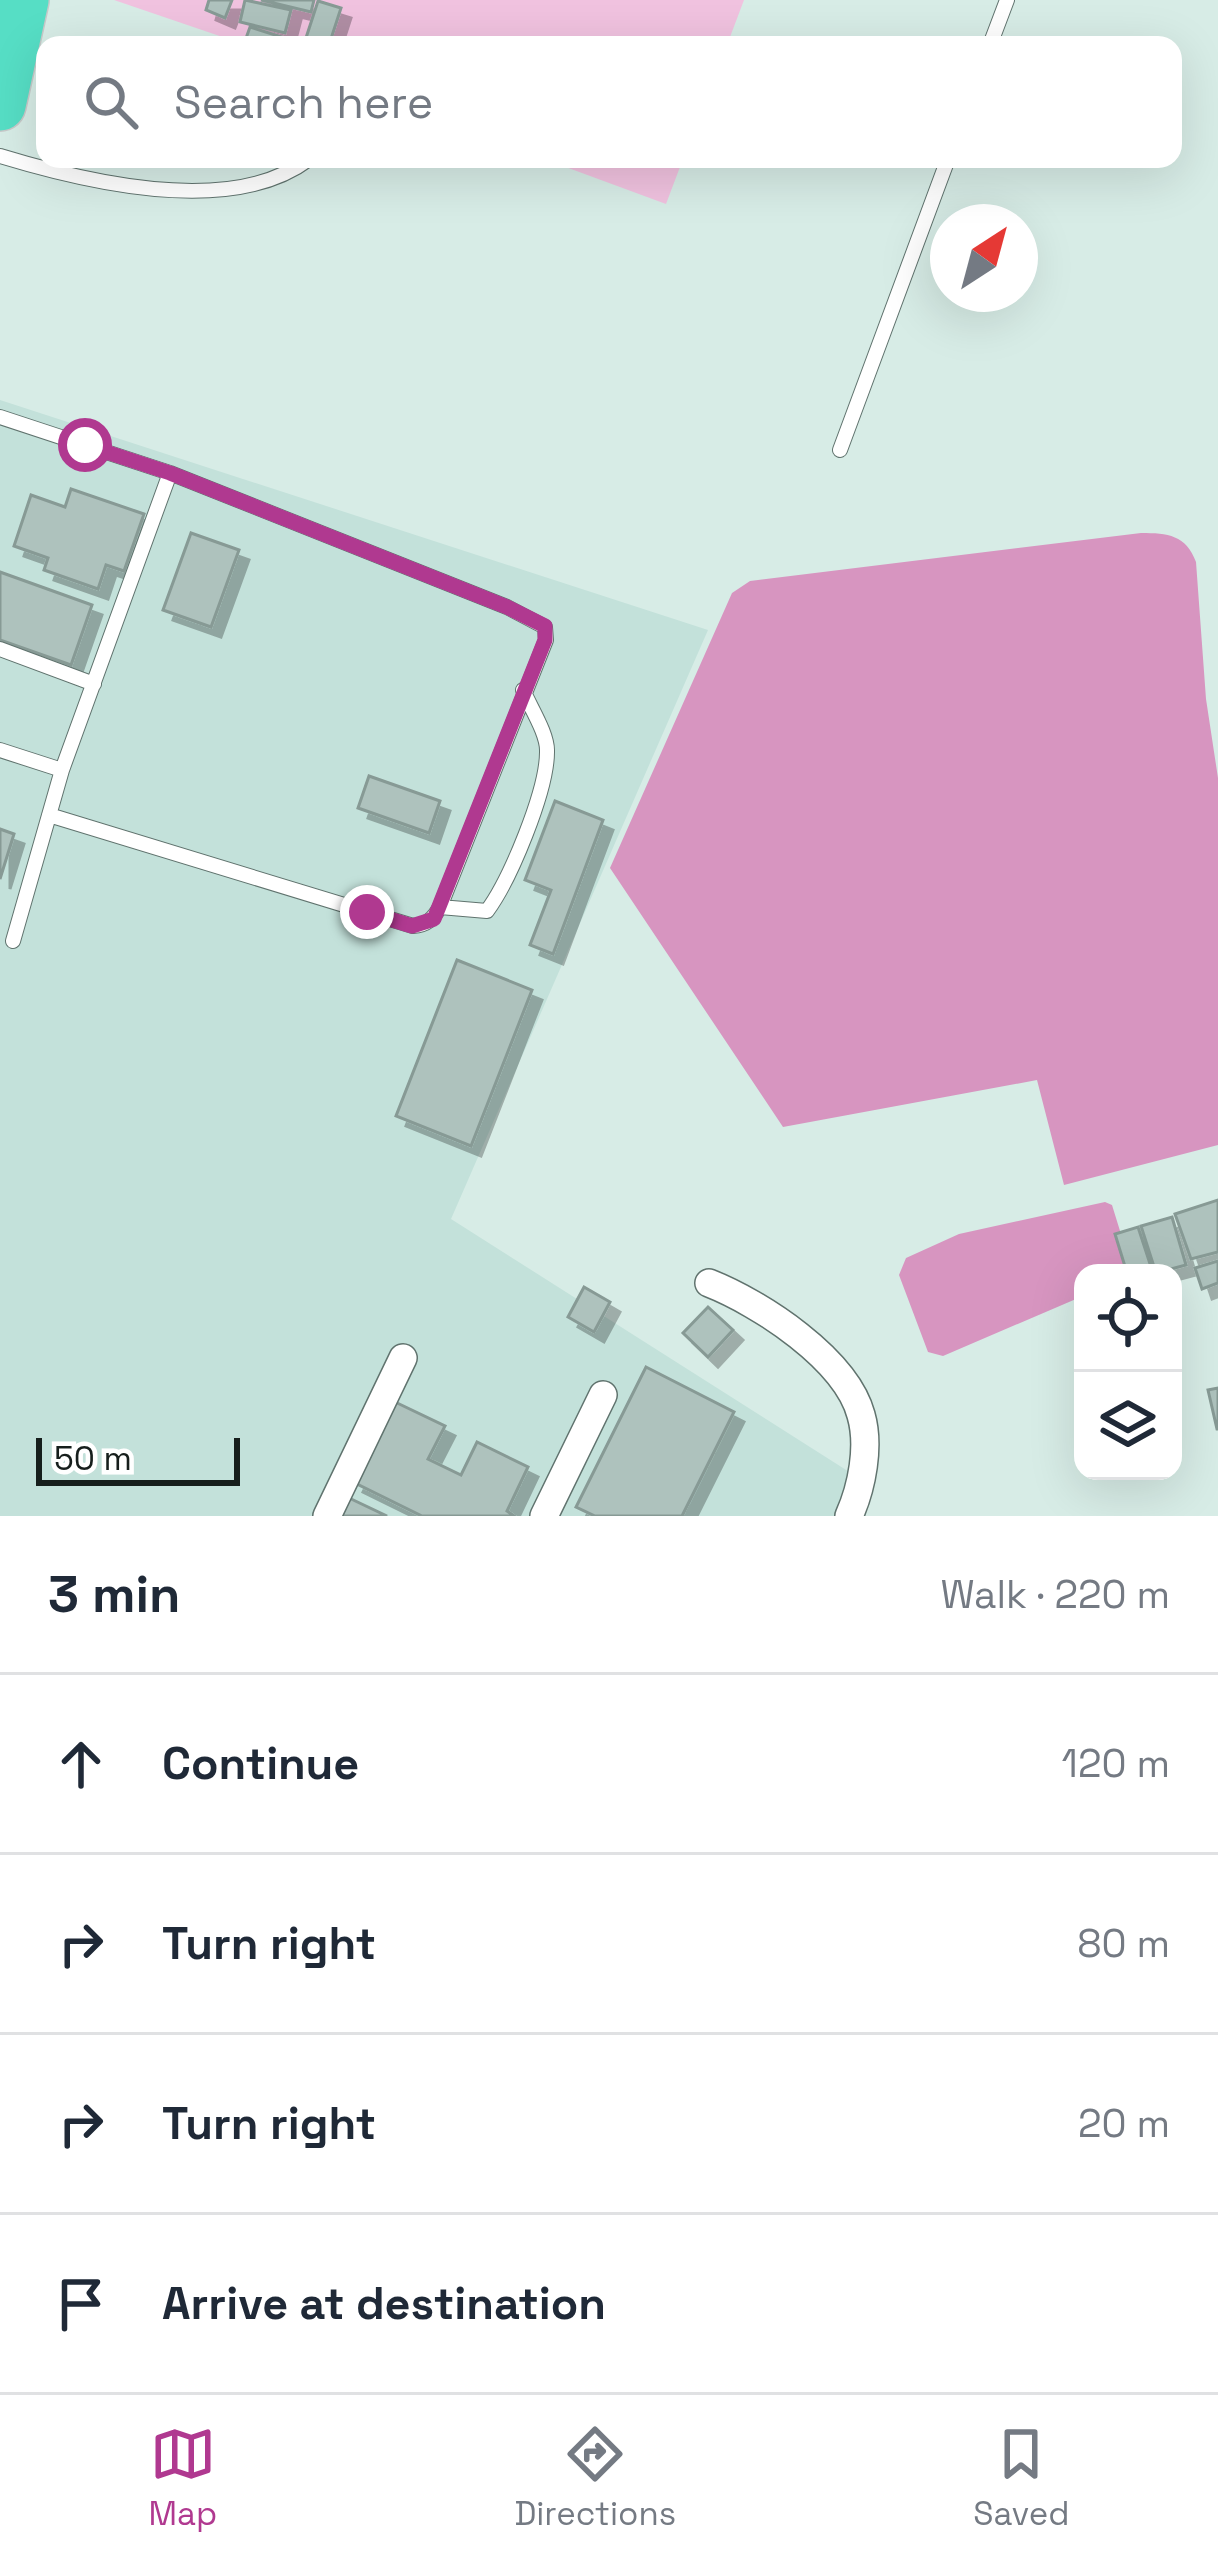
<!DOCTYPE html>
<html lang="en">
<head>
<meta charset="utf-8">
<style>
	body { margin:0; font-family:"Space Grotesk",sans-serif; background:#f2f2f3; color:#1f2937 }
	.controls { position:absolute; right:36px; bottom:36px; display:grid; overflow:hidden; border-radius:24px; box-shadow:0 12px 48px #0002 }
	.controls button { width:108px; height:108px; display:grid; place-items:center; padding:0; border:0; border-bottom:3px solid #e0e1e3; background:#fff; color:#1f2937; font:60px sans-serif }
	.compass { position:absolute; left:930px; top:204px; width:108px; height:108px; border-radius:50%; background:#fff; box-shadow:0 12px 48px #0002; rotate:36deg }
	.scale { position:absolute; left:36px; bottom:30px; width:204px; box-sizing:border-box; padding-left:12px; border:6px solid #161e1c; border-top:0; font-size:33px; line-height:42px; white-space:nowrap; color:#161e1c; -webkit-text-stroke:9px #fff; paint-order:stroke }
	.stop { position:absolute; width:36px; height:36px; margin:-27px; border:9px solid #b03990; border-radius:50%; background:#fff }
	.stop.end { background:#b03990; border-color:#fff; box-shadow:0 3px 12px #0008 }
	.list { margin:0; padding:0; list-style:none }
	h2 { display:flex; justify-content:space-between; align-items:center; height:156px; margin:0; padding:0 48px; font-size:51px }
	h2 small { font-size:39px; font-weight:400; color:#747a83 }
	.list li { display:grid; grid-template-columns:78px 1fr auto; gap:36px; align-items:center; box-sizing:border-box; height:180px; padding:0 48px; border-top:3px solid #e0e1e3 }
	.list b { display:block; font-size:45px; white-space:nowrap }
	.list em { font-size:39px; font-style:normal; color:#747a83 }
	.icon { flex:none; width:66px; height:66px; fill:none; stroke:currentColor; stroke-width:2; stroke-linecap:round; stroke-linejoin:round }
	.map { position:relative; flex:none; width:1218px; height:1516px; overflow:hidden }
	.search { position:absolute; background:#fff; box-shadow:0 12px 48px #0002; left:36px; right:36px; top:36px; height:132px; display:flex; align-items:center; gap:30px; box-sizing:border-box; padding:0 42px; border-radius:24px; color:#747a83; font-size:45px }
	.sheet { height:876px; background:#fff }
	nav { display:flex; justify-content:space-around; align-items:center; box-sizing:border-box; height:168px; border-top:3px solid #e0e1e3; background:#fff; font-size:33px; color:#747a83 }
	nav a { display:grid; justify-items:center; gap:6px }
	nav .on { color:#b03990 }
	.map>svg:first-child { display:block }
</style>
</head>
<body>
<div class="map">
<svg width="1218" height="1516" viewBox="0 0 1218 1516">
	<defs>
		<filter id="shadow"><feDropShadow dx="10" dy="10" stdDeviation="0" flood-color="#0004"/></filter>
	</defs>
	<rect width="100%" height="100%" fill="#d7ece6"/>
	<path fill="#c3e1da" d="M0 400 708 630 451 1219 854 1475 840 1516H0Z"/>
	<path fill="#f0c2df" d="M114 0H744L727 45H246Z
		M544 159H683L666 204Z"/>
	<path fill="#d795c0" d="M1141 533C1168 533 1186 535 1196 562L1206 699 1218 778V1145L1064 1185 1037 1080 783 1127 610 868 732 593 750 581Z
		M1105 1202 1112 1205 1133 1273H1083V1296L943 1356 928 1352 899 1275 906 1258 959 1234Z"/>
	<path fill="#aec2bd" stroke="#879a95" stroke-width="3" filter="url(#shadow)" d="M209 0H232L225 18 206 10Z
		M245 0 291 10 285 33 240 22Z
		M261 0H314L311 12Z
		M318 1 341 8 329 45H257L245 41 250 27 304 44Z
		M71 489 144 514 124 571 106 565 98 589 44 570 48 558 14 546 31 495 65 507Z
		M191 533 239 550 211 627 163 610Z
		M0 572 92 605 71 665 0 640Z
		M369 776 440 801 429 833 358 808Z
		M555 801 603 820 553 954 530 945 551 890 525 880Z
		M0 829 14 834 0 879Z
		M457 960 532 990 471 1146 396 1116Z
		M1218 1200V1252L1191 1259 1175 1214Z
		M1172 1217 1186 1265 1156 1273 1141 1226Z
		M1138 1227 1153 1273H1127L1115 1234Z
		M1218 1261V1283L1202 1289 1195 1268Z
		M584 1287 610 1302 594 1332 568 1317Z
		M708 1307 733 1330 708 1357 683 1333Z
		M646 1367 734 1412 682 1516H595L576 1507Z
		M1218 1388V1429H1217L1208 1390Z
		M393 1401 445 1426 428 1459 461 1475 477 1442 528 1467 507 1511 514 1516H422L353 1482Z
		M347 1497 387 1516H338Z"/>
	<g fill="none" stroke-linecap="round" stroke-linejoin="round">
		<g stroke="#60736e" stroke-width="16">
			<path id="lane" d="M990 45 1007 0
				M0 156C85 182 231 218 309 159
				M0 417 170 473 507 607 545 627 546 640 440 907C433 919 427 925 413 926L49 815
				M840 450 948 159
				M0 649 94 684
				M0 750 62 770
				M440 907 487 911C510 880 547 791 547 752 548 734 530 707 523 690
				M13 941 62 770 170 473"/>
		</g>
		<g stroke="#60736e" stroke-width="30">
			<path id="street" d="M709 1283C760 1303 846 1359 861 1415 870 1446 862 1487 849 1516
				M327 1516 403 1358
				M544 1516 603 1395"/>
		</g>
		<g stroke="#c7c9c9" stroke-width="54">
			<path id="highway" d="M0 105 23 0"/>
		</g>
		<use href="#lane" stroke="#fff" stroke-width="14"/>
		<use href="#street" stroke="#fff" stroke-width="27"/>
		<use href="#highway" stroke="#56dec5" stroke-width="51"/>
	</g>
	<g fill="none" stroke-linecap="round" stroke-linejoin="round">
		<path stroke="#b03990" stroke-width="15" d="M85 445 170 473 507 607 545 626V640L434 919 412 926 367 912"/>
	</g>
</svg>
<div class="controls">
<button><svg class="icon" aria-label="locate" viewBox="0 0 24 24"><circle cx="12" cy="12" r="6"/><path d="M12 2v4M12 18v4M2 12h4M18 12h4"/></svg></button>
<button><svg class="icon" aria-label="layers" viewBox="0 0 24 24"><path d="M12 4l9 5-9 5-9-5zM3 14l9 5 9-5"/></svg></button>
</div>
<svg class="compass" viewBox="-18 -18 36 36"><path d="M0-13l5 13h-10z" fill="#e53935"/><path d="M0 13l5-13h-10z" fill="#747a83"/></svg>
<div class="scale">50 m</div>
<div class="stop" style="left:85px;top:445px"></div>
<div class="stop end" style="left:367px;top:912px"></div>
<div class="search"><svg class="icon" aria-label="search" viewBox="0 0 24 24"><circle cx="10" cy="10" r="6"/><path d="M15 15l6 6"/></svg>Search here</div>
</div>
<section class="sheet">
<h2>3 min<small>Walk · 220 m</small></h2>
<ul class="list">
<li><svg class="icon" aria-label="ahead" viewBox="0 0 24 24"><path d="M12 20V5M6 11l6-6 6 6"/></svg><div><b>Continue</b></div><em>120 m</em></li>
<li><svg class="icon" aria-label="right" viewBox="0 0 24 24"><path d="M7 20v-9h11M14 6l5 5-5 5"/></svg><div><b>Turn right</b></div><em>80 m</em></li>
<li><svg class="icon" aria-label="right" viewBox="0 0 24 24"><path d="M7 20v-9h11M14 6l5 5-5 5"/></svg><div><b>Turn right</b></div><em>20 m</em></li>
<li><svg class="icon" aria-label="arrive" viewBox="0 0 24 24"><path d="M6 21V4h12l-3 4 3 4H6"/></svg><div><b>Arrive at destination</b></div></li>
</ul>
</section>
<nav>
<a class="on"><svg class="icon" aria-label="map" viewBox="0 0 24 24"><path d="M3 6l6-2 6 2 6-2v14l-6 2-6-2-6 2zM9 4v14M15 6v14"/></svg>Map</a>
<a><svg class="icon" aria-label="directions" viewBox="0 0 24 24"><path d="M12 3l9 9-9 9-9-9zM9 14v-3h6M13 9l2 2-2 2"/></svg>Directions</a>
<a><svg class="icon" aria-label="saved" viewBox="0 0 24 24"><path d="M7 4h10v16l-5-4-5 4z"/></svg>Saved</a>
</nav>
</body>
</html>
